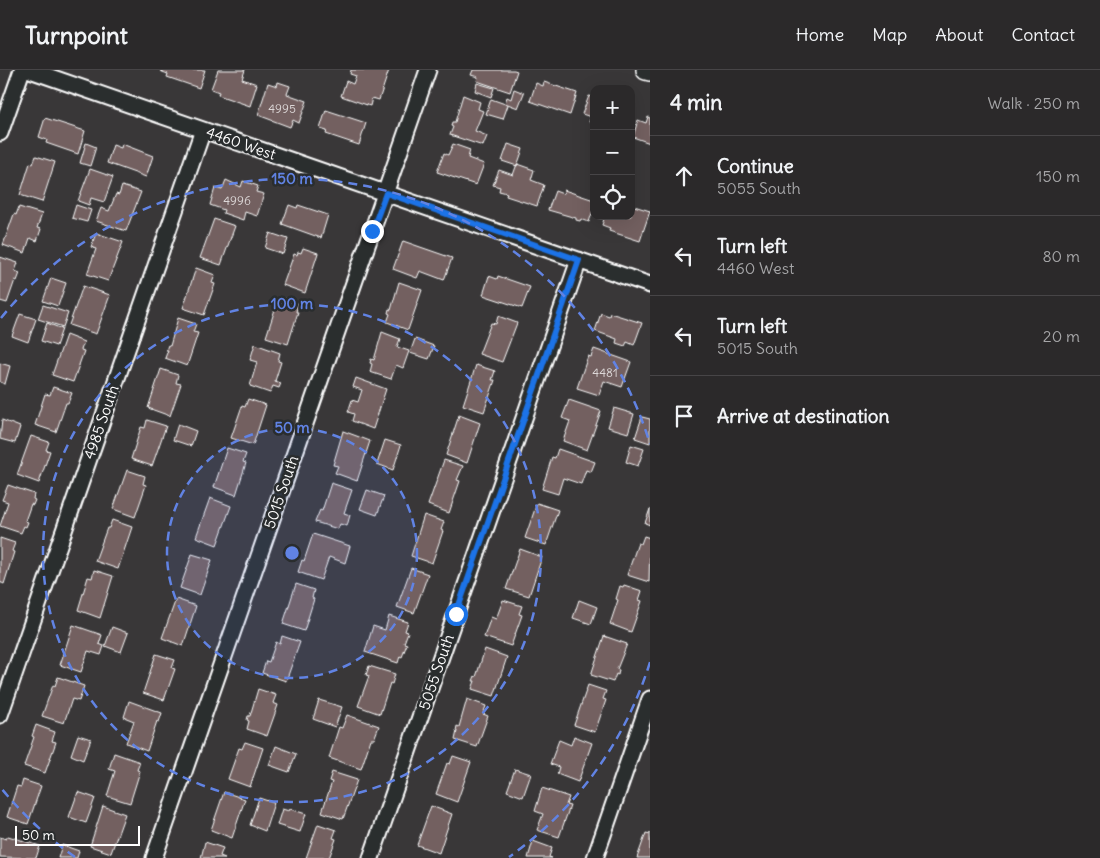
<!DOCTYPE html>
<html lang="en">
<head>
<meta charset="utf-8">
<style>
	body { margin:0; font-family:Delius,sans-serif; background:#333132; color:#f1f3f6 }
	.controls { position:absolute; right:15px; top:15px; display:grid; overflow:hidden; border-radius:10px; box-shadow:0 5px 20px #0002 }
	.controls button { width:45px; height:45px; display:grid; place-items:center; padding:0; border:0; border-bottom:1px solid #474547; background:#2b292a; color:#f1f3f6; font:25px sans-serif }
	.scale { position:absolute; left:15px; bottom:12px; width:125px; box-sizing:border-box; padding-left:5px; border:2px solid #fff; border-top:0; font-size:14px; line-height:18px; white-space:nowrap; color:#fff; -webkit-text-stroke:4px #2a2d2e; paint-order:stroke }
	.stop { position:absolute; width:15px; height:15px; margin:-11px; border:4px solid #1a73e8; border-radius:50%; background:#fff }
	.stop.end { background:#1a73e8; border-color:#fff; box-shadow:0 1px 5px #0008 }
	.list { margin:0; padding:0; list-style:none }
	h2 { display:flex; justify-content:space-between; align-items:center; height:65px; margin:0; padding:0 20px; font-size:21px }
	h2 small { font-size:16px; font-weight:400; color:#a6a6a8 }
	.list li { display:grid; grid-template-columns:32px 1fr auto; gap:15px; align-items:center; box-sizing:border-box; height:80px; padding:0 20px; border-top:1px solid #474547 }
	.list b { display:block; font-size:19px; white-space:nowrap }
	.list p { margin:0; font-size:16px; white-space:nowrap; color:#a6a6a8 }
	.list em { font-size:16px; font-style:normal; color:#a6a6a8 }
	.icon { flex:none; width:28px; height:28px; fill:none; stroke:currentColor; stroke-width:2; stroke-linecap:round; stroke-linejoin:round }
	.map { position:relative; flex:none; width:650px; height:788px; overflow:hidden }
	header { display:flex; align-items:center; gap:30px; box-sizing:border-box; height:70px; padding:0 25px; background:#2b292a; border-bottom:1px solid #474547 }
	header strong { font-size:24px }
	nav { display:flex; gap:28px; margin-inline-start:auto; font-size:18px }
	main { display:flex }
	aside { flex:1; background:#2b292a }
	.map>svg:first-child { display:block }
</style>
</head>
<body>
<header>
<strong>Turnpoint</strong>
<nav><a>Home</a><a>Map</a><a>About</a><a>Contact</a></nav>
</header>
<main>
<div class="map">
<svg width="650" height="788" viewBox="0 0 650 788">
	<rect width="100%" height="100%" fill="#393738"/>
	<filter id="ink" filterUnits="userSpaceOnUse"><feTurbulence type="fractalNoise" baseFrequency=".02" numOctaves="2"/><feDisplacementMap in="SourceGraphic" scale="10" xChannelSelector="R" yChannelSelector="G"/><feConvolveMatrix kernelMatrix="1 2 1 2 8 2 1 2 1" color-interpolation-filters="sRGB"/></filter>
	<g filter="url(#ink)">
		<path fill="#736060" stroke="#fff" d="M161 0H205L199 18 167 7 168 4 160 1Z
			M218 0H245L242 9 257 14 250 36 218 25 219 22 211 19Z
			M351 0H389L379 30 372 28 370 36 341 26 346 11 353 14 356 6 350 4Z
			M473 0H514L517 1 510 22 477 11 478 7 471 5Z
			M278 12 290 16 287 24 307 31 299 53 293 50 290 57 258 45 268 13 277 16Z
			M544 12 577 23 570 45 530 31 536 13 543 16Z
			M477 13 494 18 491 27 475 21Z
			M514 19 524 23 518 38 505 33 507 27 511 29Z
			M463 25 480 32 478 39 483 41 475 61 487 66 483 76 450 65 453 57 451 56 452 52H455Z
			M589 26 594 27V53L589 52 591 47 582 44Z
			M491 29 508 35 503 49 486 44Z
			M326 40 366 53 359 75 326 64 327 61 320 59Z
			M648 47 650 48V73L633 67 638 50 646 53Z
			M45 48 85 61 78 84 46 73 47 70 39 67Z
			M86 73 96 77 90 96 80 93Z
			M122 74 153 86 146 107 107 93 113 75 121 78Z
			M453 74 470 80 468 88 484 94 476 115 437 102 444 83 448 85Z
			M508 74 523 79 517 96 502 91Z
			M36 86 55 92 42 132 20 125 30 93 33 94Z
			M517 94 534 100 531 110 544 115 537 136 506 126 507 123 499 121 500 117 493 115 499 100 513 105Z
			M90 99 113 107 104 132 91 128 89 135 78 131Z
			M226 110 241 117 243 111 258 116 256 122 264 124 257 146 245 142 243 150 223 143 224 140 210 135 215 118 222 120Z
			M122 116 141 122 126 161 96 151 101 138 109 141 116 124 119 125Z
			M564 120 594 130V137L589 152 581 149 580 151 576 150V148L548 140 555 121 563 124Z
			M76 135 91 140 87 152 72 148Z
			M289 135 297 138 298 135 328 145 321 168 282 154Z
			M631 135 650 141 640 171 609 161 610 158 602 155 605 146H631Z
			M19 137 42 144 37 158 41 159 37 171 30 168 25 183 3 175 14 144 16 145Z
			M214 149 235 156 221 195 200 188Z
			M96 163 123 172 108 211 87 204 96 179 91 177Z
			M270 163 288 169 283 184 265 178Z
			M403 171 452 188 444 210 420 201 417 208 393 199Z
			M303 178 318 183 305 223 283 215 294 184 297 185 298 182 301 183Z
			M0 187 18 193 15 201 20 203 17 211 15 210 7 233 0 231Z
			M196 198 215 205 212 213 215 214 204 245 183 238Z
			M489 206 497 209 498 206 530 217 522 238 483 225Z
			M51 208 66 213 58 236 43 231Z
			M399 212 422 220 408 260 387 252 390 244 388 243 389 239 391 240Z
			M83 216 110 225 96 264 69 255Z
			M279 227 298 233 296 242H298L288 274 266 267Z
			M43 235 68 243 63 257 38 249Z
			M601 243 609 246 610 243 642 253 634 275 627 272 625 276 616 273 617 269 595 261Z
			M20 244 36 249 28 272 12 266Z
			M498 246 517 253 502 292 479 284 491 253 496 254Z
			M178 248 196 254 193 262 198 263 187 296 165 288 168 280H166L168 275 170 276Z
			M47 253 62 259 56 276 41 271Z
			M382 262 400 269 397 277 409 281 403 298 396 295 391 309 370 302 372 294 370 293 371 289 374 290Z
			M66 265 84 272 81 280 84 281 73 312 52 305Z
			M415 269 434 276 429 289 410 283Z
			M255 274 280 283 278 291 281 292 275 311 281 313 279 318 273 316 270 323 250 316 257 292 250 290Z
			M594 279 631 292 622 317 604 311 599 325 577 318 588 286 591 287Z
			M0 293 10 296 5 314 0 312Z
			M476 295 495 301 492 310H495L484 342 463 335Z
			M161 299 178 305 176 313 181 314 170 346 148 338Z
			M356 308 386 319 373 359 352 351 354 344 348 342 352 330 358 332 362 320 353 317Z
			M53 317 72 323 68 333H66L56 362 35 355 45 324 50 325Z
			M248 329 266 335 253 375 231 368 242 336 245 337Z
			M569 330 601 341 587 380 563 371 570 351 562 348Z
			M614 338 634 344 628 363 608 357Z
			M459 345 480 353 467 393 446 385Z
			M642 347 650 349V373L635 368Z
			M2 350 20 357 15 373 0 369Z
			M147 350 166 356 152 396 131 389 141 357 145 358Z
			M178 354 196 361 191 376 173 370Z
			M343 361 370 371 357 411 335 403 338 396 333 395Z
			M31 366 49 372 46 380 50 381 39 413 17 405Z
			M385 370 401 375 393 400 377 394Z
			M631 375 644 379 638 396 626 392Z
			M227 378 246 384 243 392 246 393 236 425 214 417Z
			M558 379 595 392 591 402 586 400 581 414 563 408 558 424 542 419 552 387 555 388Z
			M444 390 463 396 457 410 460 411 449 443 428 435Z
			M127 400 145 406 143 414 146 415 135 447 113 439Z
			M331 413 352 420 344 443 350 445 347 456 340 454 338 459 315 452 320 440 322 441Z
			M8 415 34 424 33 429 35 430 33 435 31 434 25 451 28 452 26 457 24 456 21 463 0 456 8 432 2 430Z
			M367 420 384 426 377 445 360 439Z
			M210 428 231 436 217 475 196 467Z
			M537 433 558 440 546 475 525 468Z
			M650 439V455L645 453Z
			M424 445 444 452 441 460 443 461 432 493 411 486Z
			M112 450 132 457 118 499 95 491 107 458H109Z
			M313 464 350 476 345 493 329 487 321 510 298 502 302 490 304 491Z
			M644 466 650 468 649 512 627 505 638 473 641 474Z
			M0 468 15 473 12 481 14 482 4 514 0 512Z
			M520 479 542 487 529 526 506 519Z
			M192 484 212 490 200 525 180 518Z
			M411 498 428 504 414 543 397 537Z
			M94 500 113 506 100 548 78 540 88 507 92 508Z
			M296 514 314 520 312 528 314 529 304 561 283 554Z
			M624 515 642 521 639 530 642 531 631 562 610 554 618 530 616 529 620 516 623 517Z
			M176 529 196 536 183 576 162 568Z
			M503 530 522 536 519 544 522 545 511 576 484 567 491 547 496 549Z
			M579 530 597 537 591 554 573 548Z
			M389 546 408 552 405 561 408 562 404 573 407 574 402 587 400 586 398 593 365 582 373 556 385 560Z
			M73 555 102 565 99 574 104 576 101 585 88 581 81 602 60 595Z
			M112 557 128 563 121 582 105 576Z
			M282 566 300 572 286 611 262 603 266 591 269 592 276 572 280 574Z
			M604 566 627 574 617 599 619 600 618 605 616 604 613 612 591 605Z
			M485 579 507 587 494 626 472 619 475 611H473L475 606 476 607Z
			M156 584 175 590 172 598 175 599 164 630 143 623Z
			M369 596 395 604 392 614 390 613 380 644 358 636 369 606 366 605Z
			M58 607 84 616 79 631 72 629 64 653 42 646 53 615 55 616Z
			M588 615 606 621 603 629 606 630 595 662 574 655Z
			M258 619 276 625 273 633 278 635 267 666 247 659 249 651 247 650 248 646H250Z
			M467 629 486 636 483 644 488 646 477 677 455 670 457 661H456L457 656 459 657Z
			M319 630 342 637 335 657 313 649Z
			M129 631 162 643 159 652 157 651 147 681 126 673 134 651 124 647Z
			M347 645 379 656 374 669H371L361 699 329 688 339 657 342 658Z
			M36 655 55 662 52 671 56 672 45 703 24 696 34 667 32 666Z
			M78 665 91 669 83 690 71 685Z
			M574 666 592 673 578 712 557 704 559 697 550 694 559 670 571 675Z
			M245 672 263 678 250 717 228 709 239 678 242 679Z
			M276 676 296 684 289 702 269 695Z
			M114 683 140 692 137 700 140 701 130 733 107 726 115 701 109 699Z
			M453 686 471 692 457 732 436 724 447 693 450 694Z
			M515 699 531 704 523 727 507 721Z
			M332 702 357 710 343 749 322 742 332 712 329 711Z
			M23 710 41 716 28 754 7 747 17 716 21 717Z
			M542 718 569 727 566 735 570 736 559 767 537 760 543 744 535 741Z
			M78 722 95 728 86 753 69 747Z
			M224 722 245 729 232 768 211 760Z
			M259 728 274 733 265 761 250 755Z
			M103 736 125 744 111 783 90 776Z
			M431 736 452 744 439 783 417 775Z
			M282 739 289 741 290 739 306 744 300 762 277 755Z
			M318 754 336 760 333 768 336 769 329 788H306Z
			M650 762V788H637L646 763 650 764Z
			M8 766 40 776 36 788 0 787V767L6 769Z
			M533 771 552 778 549 787 552 788H528Z
			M205 772 223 778 220 786 225 788H201Z
			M62 775 79 781 77 788H58Z"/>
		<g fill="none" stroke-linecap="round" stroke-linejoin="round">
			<g stroke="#fff" stroke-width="19">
				<path id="minor" d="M30 0 650 215
					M0 63 22 0
					M0 645 203 60
					M154 788 428 0
					M371 788 579 190
					M595 788 650 629"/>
			</g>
			<g stroke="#fff" stroke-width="22">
				<path id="tertiary" d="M646 0 650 1"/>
			</g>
			<use href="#minor" stroke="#2a2d2e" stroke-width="15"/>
			<use href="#tertiary" stroke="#2a2d2e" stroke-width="19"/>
		</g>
	</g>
	<g fill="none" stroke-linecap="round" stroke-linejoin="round" filter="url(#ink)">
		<path stroke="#1a73e8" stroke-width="6" d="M372 161 386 123 579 190 456 544"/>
	</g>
	<circle cx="292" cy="483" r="125" fill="#6183e4" fill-opacity=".12"/>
	<g fill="none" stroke="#6183e4" stroke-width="2.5" stroke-dasharray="9 6">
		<circle cx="292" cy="483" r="125"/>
		<circle cx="292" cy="483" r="249"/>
		<path d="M650 592A374 374 0 0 1 509 787M75 787A374 374 0 0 1 1 718M1 248A374 374 0 0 1 650 374"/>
	</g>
	<g text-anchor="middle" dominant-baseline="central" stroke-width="5" stroke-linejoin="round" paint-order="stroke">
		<g font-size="12" fill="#dcd7d7">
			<text x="282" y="38">4995</text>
			<text x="237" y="130">4996</text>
			<text x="605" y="302">4481</text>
		</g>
		<g font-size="15" fill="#fff" stroke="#2a2d2e">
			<text transform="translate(241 73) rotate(19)">4460 West</text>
			<text transform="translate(101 352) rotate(-71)">4985 South</text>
			<text transform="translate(281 422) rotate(-71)">5015 South</text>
			<text transform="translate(436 602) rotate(-71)">5055 South</text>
		</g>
	</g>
	<circle cx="292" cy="483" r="8" fill="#6183e4" stroke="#2a2d2e" stroke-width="2.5"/>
	<g font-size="15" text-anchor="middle" font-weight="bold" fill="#6183e4" stroke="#2a2d2e" stroke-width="5" stroke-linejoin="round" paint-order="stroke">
		<text x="292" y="114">150 m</text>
		<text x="292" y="239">100 m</text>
		<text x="292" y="363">50 m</text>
	</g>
</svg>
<div class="controls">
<button>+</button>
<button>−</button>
<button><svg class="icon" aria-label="locate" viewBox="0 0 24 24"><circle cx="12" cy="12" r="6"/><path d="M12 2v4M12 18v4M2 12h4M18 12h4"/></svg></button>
</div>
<div class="scale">50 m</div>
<div class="stop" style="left:456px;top:544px"></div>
<div class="stop end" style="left:372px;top:161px"></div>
</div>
<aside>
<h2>4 min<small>Walk · 250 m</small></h2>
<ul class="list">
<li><svg class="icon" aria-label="ahead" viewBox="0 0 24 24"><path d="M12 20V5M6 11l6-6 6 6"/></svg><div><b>Continue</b><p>5055 South</p></div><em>150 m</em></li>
<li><svg class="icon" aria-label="left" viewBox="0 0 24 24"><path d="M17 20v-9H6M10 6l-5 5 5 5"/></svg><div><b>Turn left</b><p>4460 West</p></div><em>80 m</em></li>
<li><svg class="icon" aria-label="left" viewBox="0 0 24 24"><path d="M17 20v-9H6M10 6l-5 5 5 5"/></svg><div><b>Turn left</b><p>5015 South</p></div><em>20 m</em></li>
<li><svg class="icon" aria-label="arrive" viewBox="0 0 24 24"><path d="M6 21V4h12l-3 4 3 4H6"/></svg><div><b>Arrive at destination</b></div></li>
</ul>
</aside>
</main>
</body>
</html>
